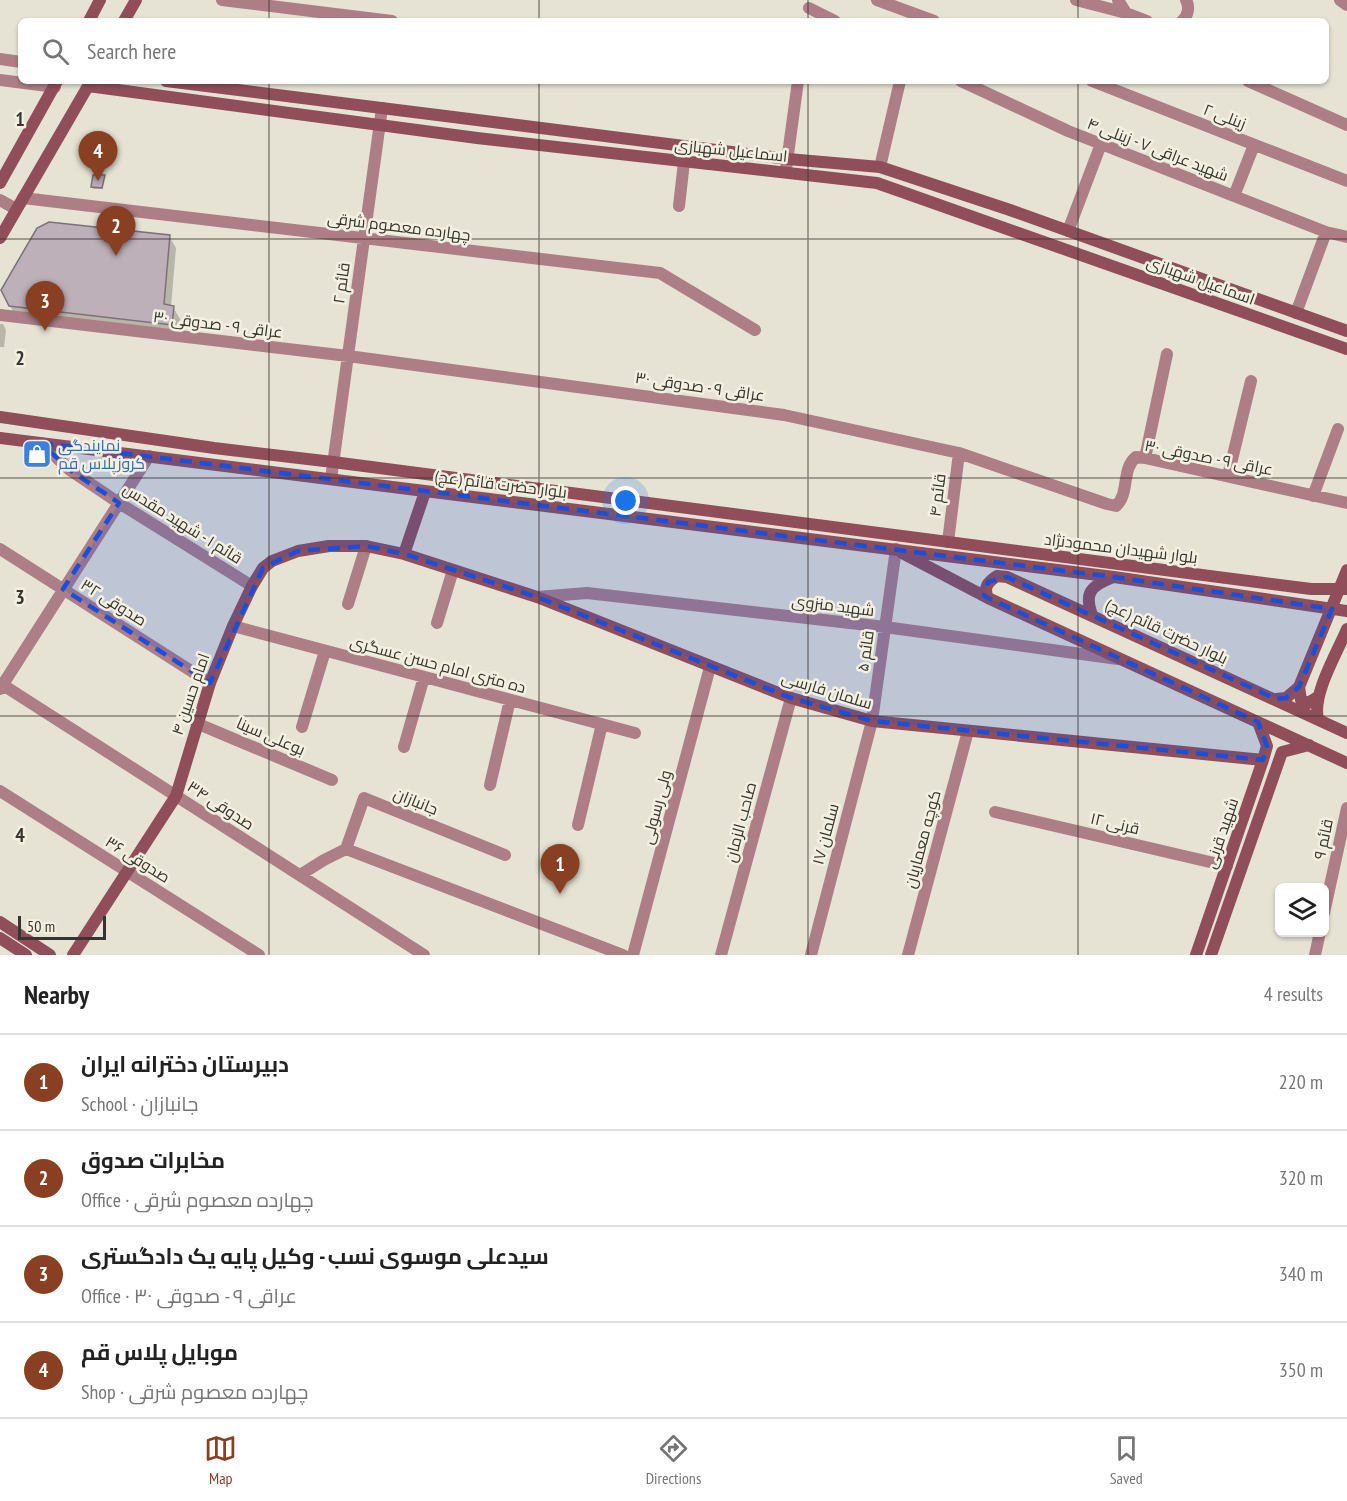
<!DOCTYPE html>
<html lang="en">
<head>
<meta charset="utf-8">
<style>
	body { margin:0; font-family:"PT Sans Narrow",Cairo,sans-serif; background:#f6f6f6; color:#222 }
	.controls { position:absolute; right:18px; bottom:18px; display:grid; overflow:hidden; border-radius:9px; box-shadow:0 2px 4px #0004 }
	.controls button { width:54px; height:54px; display:grid; place-items:center; padding:0; border:0; border-bottom:2px solid #e0e0e0; background:#fff; color:#222; font:30px sans-serif }
	.scale { position:absolute; left:18px; bottom:15px; width:88px; box-sizing:border-box; padding-left:6px; border:3px solid #363530; border-top:0; font-size:16px; line-height:21px; white-space:nowrap; color:#363530; -webkit-text-stroke:4px #f3f0e1; paint-order:stroke }
	.you { position:absolute; left:626px; top:501px; width:21px; height:21px; margin:-15px; border:4px solid #fff; border-radius:50%; background:#1a73e8; box-shadow:0 0 0 9px #1a73e833 }
	.badge { display:grid; place-items:center; width:39px; height:39px; border-radius:50%; background:#883f22; color:#fff; font-size:20px; font-weight:700 }
	.pin { position:absolute; translate:-50% -50px; filter:drop-shadow(0 2px 3px #0008) }
	.pin::after { content:''; position:absolute; top:32px; width:21px; height:18px; background:inherit; clip-path:polygon(0 0,100% 0,50% 100%) }
	.list { margin:0; padding:0; list-style:none }
	h2 { display:flex; justify-content:space-between; align-items:center; height:78px; margin:0; padding:0 24px; font-size:26px }
	h2 small { font-size:20px; font-weight:400; color:#767676 }
	.list li { display:grid; grid-template-columns:39px 1fr auto; gap:18px; align-items:center; box-sizing:border-box; height:96px; padding:0 24px; border-top:2px solid #e0e0e0 }
	.list b { display:block; font-size:22px; white-space:nowrap }
	.list p { margin:0; font-size:20px; white-space:nowrap; color:#767676 }
	.list em { font-size:20px; font-style:normal; color:#767676 }
	.icon { flex:none; width:33px; height:33px; fill:none; stroke:currentColor; stroke-width:2; stroke-linecap:round; stroke-linejoin:round }
	.map { position:relative; flex:none; width:1347px; height:955px; overflow:hidden }
	.search { position:absolute; background:#fff; box-shadow:0 2px 4px #0004; left:18px; right:18px; top:18px; height:66px; display:flex; align-items:center; gap:15px; box-sizing:border-box; padding:0 21px; border-radius:9px; color:#767676; font-size:22px }
	.sheet { height:462px; background:#fff }
	nav { display:flex; justify-content:space-around; align-items:center; box-sizing:border-box; height:84px; border-top:2px solid #e0e0e0; background:#fff; font-size:16px; color:#767676 }
	nav a { display:grid; justify-items:center; gap:3px }
	nav .on { color:#883f22 }
	.map>svg:first-child { display:block }
</style>
</head>
<body>
<div class="map">
<svg width="1347" height="955" viewBox="0 0 1347 955">
	<rect width="100%" height="100%" fill="#e6e3d4"/>
	<path fill="#0003" d="M104 176 103 189H93L92 187Z
		M169 236 176 248 171 307H173L180 319 178 336 17 318 10 306Z
		M0 324H3L6 330 4 347H0Z"/>
	<path fill="#beb0b9" stroke="#7d7179" stroke-width="1.5" d="M93 175H105L102 188 91 187Z
		M49 222 170 235 164 304 174 306 172 325 9 306 1 290 37 228Z"/>
	<g fill="none" stroke-linecap="round" stroke-linejoin="round">
		<path stroke="#ad7e86" stroke-width="12" d="M222 0 392 21
			M877 0 934 21
			M1076 0 1126 13
			M1118 0 1126 13 1147 21
			M1340 0 1347 5
			M809 8 835 21
			M1182 21C1188 16 1190 7 1186 0
			M0 59 21 62
			M0 80 55 87
			M961 81 1068 131 1326 232 1347 237
			M1092 81 1347 181
			M1248 81 1347 125
			M880 167 900 81
			M786 169 798 81
			M1234 196 1254 145
			M23 198 660 273 755 330
			M0 200 16 209
			M679 206 684 162
			M1068 231 1101 144
			M1296 313 1326 232
			M0 315 348 356 784 415 959 453 1107 504 1116 506C1130 493 1121 469 1136 457L1145 458 1347 503
			M41 443 70 470 119 503 252 586
			M1145 458 1167 354
			M1228 476 1251 381
			M331 479 382 108
			M1313 496 1338 429
			M948 542 959 453
			M0 549 210 683
			M537 597 587 593 885 627 1118 659
			M348 604 366 546
			M437 623 453 570
			M233 626 635 733
			M0 683 424 955
			M0 689 149 456
			M196 723 332 780
			M302 727 325 651
			M404 747 424 677
			M490 785 510 700
			M0 791 259 955
			M995 812 1227 866
			M578 825 602 724
			M346 849 364 798 505 855
			M300 875 324 860 346 849 623 955
			M1324 913 1347 808
			M633 955 710 667
			M721 955 791 698
			M811 955 872 721 896 549
			M908 955 968 731
			M1315 955 1320 932"/>
		<path stroke="#8f4e5a" stroke-width="12" d="M89 21 100 0
			M124 21 136 0
			M166 81 788 159 880 167 1010 210 1347 331
			M88 86 477 138 877 183 1347 349
			M0 183 57 81
			M0 238 91 81
			M0 417 214 448 333 462 1311 589H1347
			M0 438 1114 577 1347 611
			M902 553 988 598 1347 763
			M404 554 425 492
			M988 598C983 587 988 582 997 576L1007 577 1347 733
			M1092 615C1084 593 1091 586 1111 578
			M1299 687 1301 700 1308 703 1318 697
			M1276 699 1286 698 1299 687 1347 570
			M1318 719C1312 694 1337 653 1347 629
			M0 922 50 955
			M0 938 26 955
			M73 955 176 796 210 683 233 626 252 586 263 568 272 561 298 551 329 546H366L404 554 537 597 791 698 872 721 1263 760
			M1196 955 1263 760 1267 746 1258 722
			M1211 955 1282 752 1309 745"/>
	</g>
	<path fill="#1d4ed8" fill-opacity="0.2" stroke="#1d4ed8" stroke-width="4.5" stroke-dasharray="12 8" stroke-linejoin="round" d="M41 443 1114 577 1332 609 1299 687 1286 698 1276 699 1007 577 988 582 984 596 1258 722 1267 746 1263 760 872 721 791 698 537 597 404 554 366 546 298 551 263 568 210 683 63 589 119 503 70 470Z"/>
	<path fill="none" stroke="#363530" stroke-width="1.5" stroke-opacity="0.55" d="M269 0V21M539 0V21M808 0V21M1078 0V21M269 81V955M539 81V955M808 81V955M1078 81V955M0 239H1347M0 478H1347M0 716H1347"/>
	<defs>
		<g id="shop-square" transform="scale(1.5)"><rect x="-9" y="-9" width="18" height="18" rx="4" fill="#3f7fe0" stroke="#f3f0e1"/><path d="M-5-2.5h2.3a2.7 3.5 0 0 1 5.4 0H5L5.5 6h-11ZM-1.5-2.5h3a1.5 2.3 0 0 0-3 0Z" fill="#fff"/></g>
	</defs>
	<g fill-rule="evenodd">
		<use href="#shop-square" x="37" y="454"/>
	</g>
	<g text-anchor="middle" dominant-baseline="central" stroke-width="5" stroke-linejoin="round" paint-order="stroke">
		<g font-size="16" fill="#363530" stroke="#f3f0e1">
			<text transform="translate(1225 116) rotate(21)">زینلی ۲</text>
			<text transform="translate(1158 149) rotate(21)">شهید عراقی ۷ - زینلی ۴</text>
			<text transform="translate(731 150) rotate(6)">اسماعیل شهبازی</text>
			<text transform="translate(399 226) rotate(7)">چهارده معصوم شرقی</text>
			<text transform="translate(1201 280) rotate(20)">اسماعیل شهبازی</text>
			<text transform="translate(341 283) rotate(-82)">قائم ۲</text>
			<text transform="translate(218 324) rotate(7)">عراقی ۹ - صدوقی ۳۰</text>
			<text transform="translate(700 386) rotate(8)">عراقی ۹ - صدوقی ۳۰</text>
			<text transform="translate(1209 457) rotate(11)">عراقی ۹ - صدوقی ۳۰</text>
			<text transform="translate(501 484) rotate(7)">بلوار حضرت قائم (عج)</text>
			<text transform="translate(937 495) rotate(-83)">قائم ۴</text>
			<text transform="translate(183 523) rotate(32)">قائم ۱ - شهید مقدس</text>
			<text transform="translate(1121 548) rotate(7)">بلوار شهیدان محمودنژاد</text>
			<text transform="translate(114 602) rotate(32)">صدوقی ۳۲</text>
			<text transform="translate(833 605) rotate(7)">شهید منزوی</text>
			<text transform="translate(1167 631) rotate(25)">بلوار حضرت قائم (عج)</text>
			<text transform="translate(865 651) rotate(-82)">قائم ۵</text>
			<text transform="translate(438 664) rotate(15)">ده متری امام حسن عسگری</text>
			<text transform="translate(827 690) rotate(17)">سلمان فارسی</text>
			<text transform="translate(190 694) rotate(-71)">امام حسین ۴</text>
			<text transform="translate(271 736) rotate(23)">بوعلی سینا</text>
			<text transform="translate(416 801) rotate(22)">جانبازان</text>
			<text transform="translate(221 805) rotate(33)">صدوقی ۳۴</text>
			<text transform="translate(656 807) rotate(-75)">ولی رسولی</text>
			<text transform="translate(740 822) rotate(-75)">صاحب الزمان</text>
			<text transform="translate(1115 823) rotate(13)">قرنی ۱۲</text>
			<text transform="translate(1221 833) rotate(-71)">شهید قرنی</text>
			<text transform="translate(825 834) rotate(-75)">سلمان ۱۷</text>
			<text transform="translate(922 839) rotate(-75)">کوچه معماریان</text>
			<text transform="translate(1323 839) rotate(-78)">قائم ۹</text>
			<text transform="translate(138 859) rotate(32)">صدوقی ۳۶</text>
		</g>
		<g font-size="16" fill="#366cbe" stroke="#f3f0e1" text-anchor="start">
			<text x="58" y="445">نمایندگی<tspan x="58" dy="18">کروزپلاس قم</tspan></text>
		</g>
	</g>
	<g font-size="20" text-anchor="middle" font-weight="bold" fill="#363530" stroke="#f3f0e1" stroke-width="5" stroke-linejoin="round" paint-order="stroke">
		<text x="20" y="126">1</text>
		<text x="20" y="365">2</text>
		<text x="20" y="604">3</text>
		<text x="20" y="842">4</text>
	</g>
</svg>
<div class="controls">
<button><svg class="icon" aria-label="layers" viewBox="0 0 24 24"><path d="M12 4l9 5-9 5-9-5zM3 14l9 5 9-5"/></svg></button>
</div>
<div class="scale">50 m</div>
<div class="you"></div>
<div class="pin badge" style="left:560px;top:894px">1</div>
<div class="pin badge" style="left:116px;top:256px">2</div>
<div class="pin badge" style="left:45px;top:331px">3</div>
<div class="pin badge" style="left:98px;top:181px">4</div>
<div class="search"><svg class="icon" aria-label="search" viewBox="0 0 24 24"><circle cx="10" cy="10" r="6"/><path d="M15 15l6 6"/></svg>Search here</div>
</div>
<section class="sheet">
<h2>Nearby<small>4 results</small></h2>
<ul class="list">
<li><span class="badge">1</span><div><b>دبیرستان دخترانه ایران</b><p>School · جانبازان</p></div><em>220 m</em></li>
<li><span class="badge">2</span><div><b>مخابرات صدوق</b><p>Office · چهارده معصوم شرقی</p></div><em>320 m</em></li>
<li><span class="badge">3</span><div><b>سیدعلی موسوی نسب - وکیل پایه یک دادگستری</b><p>Office · عراقی ۹ - صدوقی ۳۰</p></div><em>340 m</em></li>
<li><span class="badge">4</span><div><b>موبایل پلاس قم</b><p>Shop · چهارده معصوم شرقی</p></div><em>350 m</em></li>
</ul>
</section>
<nav>
<a class="on"><svg class="icon" aria-label="map" viewBox="0 0 24 24"><path d="M3 6l6-2 6 2 6-2v14l-6 2-6-2-6 2zM9 4v14M15 6v14"/></svg>Map</a>
<a><svg class="icon" aria-label="directions" viewBox="0 0 24 24"><path d="M12 3l9 9-9 9-9-9zM9 14v-3h6M13 9l2 2-2 2"/></svg>Directions</a>
<a><svg class="icon" aria-label="saved" viewBox="0 0 24 24"><path d="M7 4h10v16l-5-4-5 4z"/></svg>Saved</a>
</nav>
</body>
</html>
